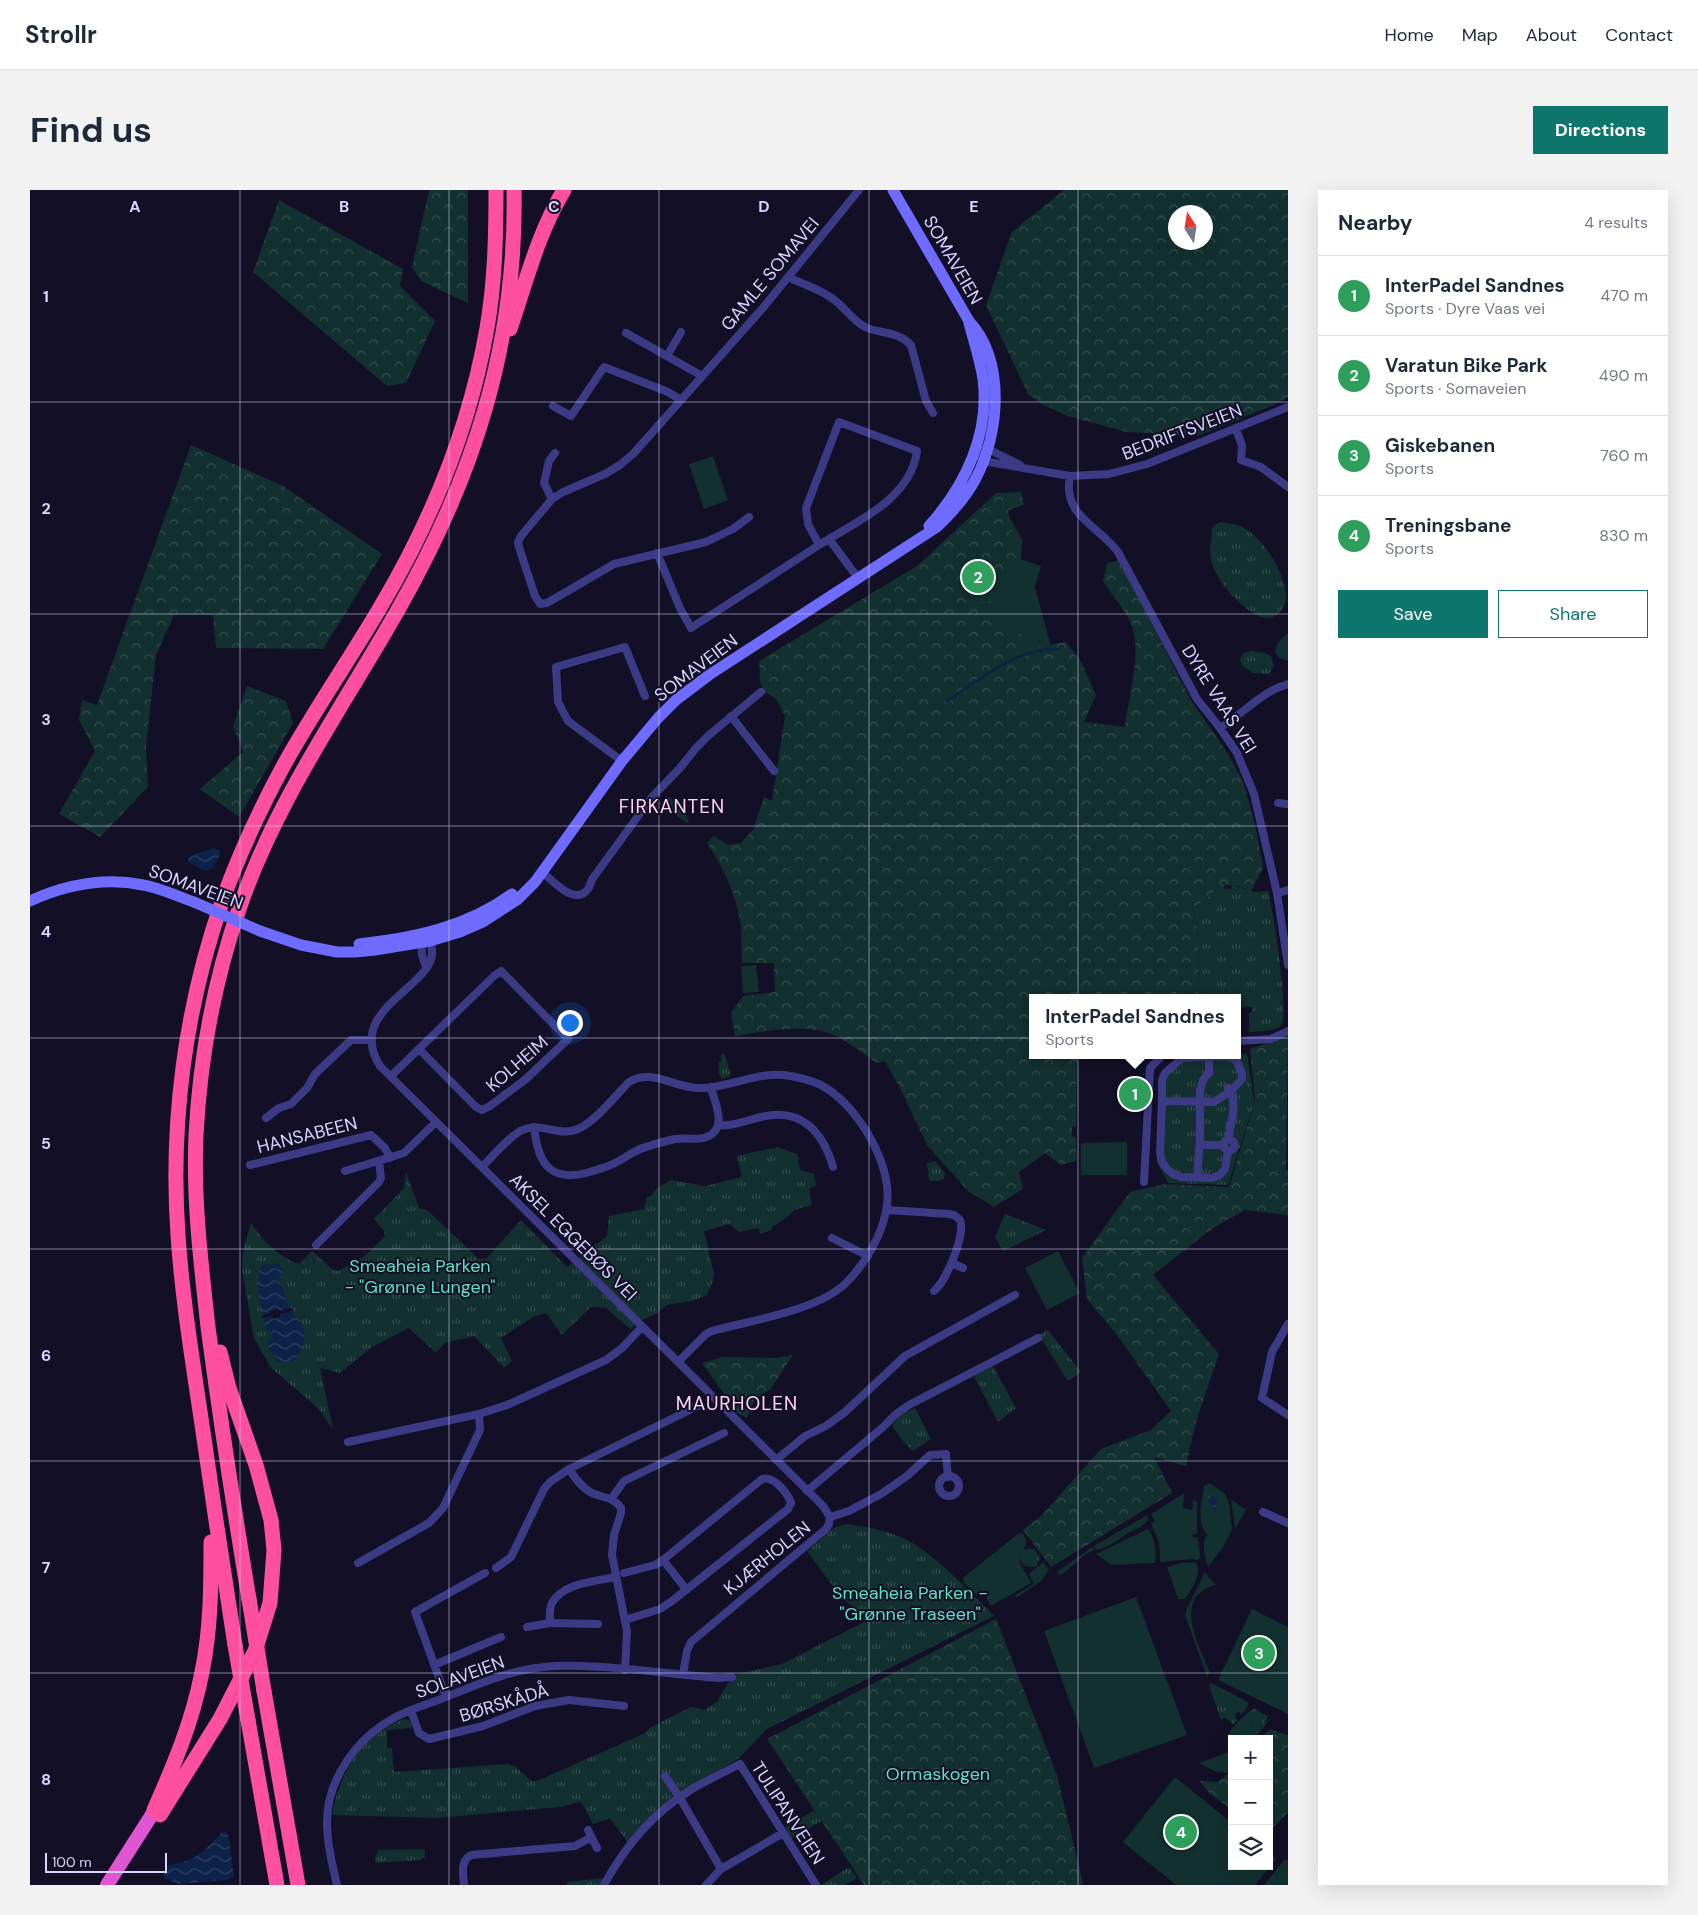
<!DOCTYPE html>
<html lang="en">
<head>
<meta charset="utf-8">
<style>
	body { margin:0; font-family:"DM Sans",sans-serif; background:#f2f2f3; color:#1f2937 }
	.controls { position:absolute; right:15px; bottom:15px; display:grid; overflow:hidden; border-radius:0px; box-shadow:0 5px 20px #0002 }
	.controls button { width:45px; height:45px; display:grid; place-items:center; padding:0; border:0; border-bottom:1px solid #e0e1e3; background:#fff; color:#1f2937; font:25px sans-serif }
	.compass { position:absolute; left:1138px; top:15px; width:45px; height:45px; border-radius:50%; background:#fff; box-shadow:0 5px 20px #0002; rotate:348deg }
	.scale { position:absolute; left:15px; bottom:12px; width:122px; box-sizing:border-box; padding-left:5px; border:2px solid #d9d4ff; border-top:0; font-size:14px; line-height:18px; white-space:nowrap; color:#d9d4ff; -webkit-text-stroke:4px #130f26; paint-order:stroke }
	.you { position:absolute; left:539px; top:832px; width:18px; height:18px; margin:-12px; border:4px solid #fff; border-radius:50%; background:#1a73e8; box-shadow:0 0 0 8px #1a73e833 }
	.badge { display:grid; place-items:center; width:32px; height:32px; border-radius:50%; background:#0f766e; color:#fff; font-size:16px; font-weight:700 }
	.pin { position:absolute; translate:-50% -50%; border:2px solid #fff; box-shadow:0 1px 5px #0006 }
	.popup { position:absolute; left:999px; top:804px; width:212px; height:65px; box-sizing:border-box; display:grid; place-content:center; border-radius:0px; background:#fff; filter:drop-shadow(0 1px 4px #0005); font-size:16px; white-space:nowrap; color:#747a83 }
	.popup b { font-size:19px; color:#1f2937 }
	.popup::after { content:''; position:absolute; left:50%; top:100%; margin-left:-10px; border:10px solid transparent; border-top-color:#fff }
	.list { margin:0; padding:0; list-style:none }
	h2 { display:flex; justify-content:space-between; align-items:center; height:65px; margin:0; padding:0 20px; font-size:21px }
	h2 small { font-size:16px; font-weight:400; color:#747a83 }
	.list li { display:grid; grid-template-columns:32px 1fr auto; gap:15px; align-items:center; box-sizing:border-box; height:80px; padding:0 20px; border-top:1px solid #e0e1e3 }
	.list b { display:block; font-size:19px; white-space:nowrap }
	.list p { margin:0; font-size:16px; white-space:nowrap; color:#747a83 }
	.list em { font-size:16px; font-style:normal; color:#747a83 }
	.actions { display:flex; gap:10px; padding:15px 20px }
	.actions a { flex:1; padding:11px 0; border:1px solid #0f766e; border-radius:0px; text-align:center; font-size:18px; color:#0f766e }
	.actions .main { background:#0f766e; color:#fff }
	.icon { flex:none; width:28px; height:28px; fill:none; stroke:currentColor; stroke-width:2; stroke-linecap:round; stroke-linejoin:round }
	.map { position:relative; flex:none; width:1258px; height:1695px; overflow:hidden; border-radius:0px }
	header { display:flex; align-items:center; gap:30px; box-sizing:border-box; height:70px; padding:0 25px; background:#fff; border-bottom:1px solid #e0e1e3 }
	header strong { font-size:24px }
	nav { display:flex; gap:28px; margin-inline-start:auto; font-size:18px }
	.intro { display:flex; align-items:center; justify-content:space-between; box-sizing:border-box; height:120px; padding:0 30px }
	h1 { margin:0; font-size:35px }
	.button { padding:12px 22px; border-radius:0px; background:#0f766e; color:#fff; font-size:18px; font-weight:700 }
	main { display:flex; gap:30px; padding:0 30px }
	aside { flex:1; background:#fff; border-radius:0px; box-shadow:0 5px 20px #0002 }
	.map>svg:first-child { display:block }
</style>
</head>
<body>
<header>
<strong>Strollr</strong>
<nav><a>Home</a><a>Map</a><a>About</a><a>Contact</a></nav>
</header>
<div class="intro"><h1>Find us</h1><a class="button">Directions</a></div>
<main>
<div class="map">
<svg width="1258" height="1695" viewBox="0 0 1258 1695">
	<defs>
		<pattern id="forest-crowns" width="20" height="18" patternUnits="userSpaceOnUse" patternTransform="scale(1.25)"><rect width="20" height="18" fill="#12302f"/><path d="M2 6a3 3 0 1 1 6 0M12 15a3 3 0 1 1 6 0" fill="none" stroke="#344d4e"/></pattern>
		<pattern id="park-tufts" width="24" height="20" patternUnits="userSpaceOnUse" patternTransform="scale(1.25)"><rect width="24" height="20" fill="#12302f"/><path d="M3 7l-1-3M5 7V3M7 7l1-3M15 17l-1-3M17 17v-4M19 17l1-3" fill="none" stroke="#344d4e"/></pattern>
		<pattern id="water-waves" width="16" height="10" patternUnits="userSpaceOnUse" patternTransform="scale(1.25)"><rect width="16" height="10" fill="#0c2248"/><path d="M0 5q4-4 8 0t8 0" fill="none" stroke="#2f4163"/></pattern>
	</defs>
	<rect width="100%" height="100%" fill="#130f26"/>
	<path fill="#12302f" d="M683 266 698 310 674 319 659 274Z
		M970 312 992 349 991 369 1011 376 1005 397 1027 479 894 444Z
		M1258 443V471L1249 468 1245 462 1248 452Z
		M726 775 729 802 713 803 711 776Z
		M1097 952V985H1051V953Z
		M1028 1061 1050 1103 1017 1120 995 1078Z
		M1180 1293 1194 1303 1199 1312 1202 1340 1193 1357 1179 1376 1177 1375C1175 1363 1171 1354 1177 1345 1166 1334 1172 1309 1174 1296Z
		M1154 1303 1153 1318 1162 1320 1164 1309 1167 1312V1343L1162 1345 1163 1347 1168 1348 1170 1367 1168 1370 1161 1369 1132 1372 1130 1371 1129 1353 1121 1333 1125 1331 1121 1324Z
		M1201 1309 1216 1320 1205 1339Z
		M1117 1325 1118 1330C1109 1341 1104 1338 1095 1345 1085 1352 1078 1357 1066 1360L1064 1356Z
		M1118 1339C1125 1347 1127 1363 1125 1373L1084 1375 1080 1374 1066 1364Z
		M989 1343 993 1344 997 1351 990 1368V1373L1001 1393 961 1416 952 1400 947 1405 934 1393 933 1388Z
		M1062 1357 1064 1360 1056 1364 1030 1386 1027 1382Z
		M1013 1372 1019 1380 1011 1391 986 1408 985 1405 1004 1394 999 1384Z
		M1165 1372 1167 1374C1171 1385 1162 1400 1155 1409H1148L1137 1377 1151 1373Z
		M1175 1382 1186 1395C1141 1406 1169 1455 1180 1483L1177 1486 1155 1425 1157 1418Z
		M1106 1407 1157 1545 1064 1578 1014 1441Z
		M1222 1419 1258 1437V1524L1188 1490Z
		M1203 1504 1219 1513 1216 1519 1208 1518 1207 1514 1201 1507Z
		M1215 1525 1220 1526 1223 1534 1236 1532 1240 1528V1529L1225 1548 1202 1549V1556C1188 1548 1209 1532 1215 1525Z
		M1202 1561V1578L1196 1583 1184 1581 1169 1573Z
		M1145 1587 1202 1633V1676H1239V1663L1246 1669 1225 1695H1146L1093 1652Z
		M1255 1669 1258 1671V1695H1234Z"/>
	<path fill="url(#forest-crowns)" fill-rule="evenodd" d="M399 0H438V113L391 91 382 77Z
		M1034 0H1258V207L1244 215 1167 246 1097 242 1037 226 1010 213 998 204 956 115 982 42ZM1146 22H1176V52H1146Z
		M249 10 373 79 370 96 405 131 376 193 357 196 223 82Z
		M161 255 253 296 352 364 293 459 186 458 183 425H144L126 465 116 557 118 597 70 647 29 624 65 561 49 530 52 510 67 515Z
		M991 302 994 315 978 320 986 362V379L957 402 950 412 967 410 964 430C985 438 991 436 995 459L1036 452 1050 470 1066 505 1054 532 1095 537C1098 506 1113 463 1101 433 1094 419 1082 405 1073 391L1077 373 1089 370 1162 512 1195 559 1213 591 1226 639 1233 678 1221 701 1208 696 1190 695 1180 706 1165 718 1164 723 1168 750 1169 808H1002V865H1047L1046 936 1042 937V946L1046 947 1047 971 1031 975 1015 963 989 982 993 999 964 1017 938 1001 897 955 871 900 855 871 847 873C829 861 809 843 786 840 761 836 730 842 705 846L701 823 713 806 745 802 744 773H712C711 761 712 748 711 737 707 707 694 678 677 653L684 646 698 655 711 653 723 640 734 607 742 611 755 526 746 509 733 501 730 490 729 471 887 376 966 303Z
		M217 496 256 511 263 533 209 627 170 599 213 562 203 536Z
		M1258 846 1256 979 1258 981V1025L1215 1020 1183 1038 1123 1085 1189 1164 1166 1232 1156 1276 1124 1267 1142 1303 1021 1377 993 1340 1012 1325 1071 1259 1121 1240 1141 1221 1087 1145 1057 1109 1052 1068 1100 1002 1135 994 1199 997 1225 910 1220 859Z
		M763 1165 740 1200 725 1208 717 1228 708 1224 672 1173 692 1167 747 1168Z
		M966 1429 1027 1585 1053 1693 1050 1695H834L737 1549Z
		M1240 1539 1258 1545V1622L1239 1642V1549H1230Z
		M1202 1580V1620L1180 1604 1170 1591 1188 1592Z"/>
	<path fill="url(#park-tufts)" d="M1190 332C1197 333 1205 334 1212 337 1233 347 1258 386 1256 410 1255 415 1252 419 1249 424 1246 425 1242 428 1239 428 1218 429 1183 388 1181 369 1179 359 1182 347 1182 337Z
		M1222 461 1235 463 1241 466 1244 476 1239 484 1223 483 1212 476 1210 470 1213 463Z
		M639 607 654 620 659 632 657 633 643 623V620L634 614Z
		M1194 694V699H1201L1202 695 1225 702 1238 701C1244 724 1258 817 1252 834 1246 842 1229 841 1219 842V823L1222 822V817H1208V808L1169 807 1168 750 1164 722 1165 718 1180 706 1190 695Z
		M691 864H695L701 886 692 889 689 883V872H691Z
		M1208 864H1217L1224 912 1198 995 1138 993 1127 972 1130 884 1152 866Z
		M748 957 767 964 770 980 784 984 786 996 779 998 782 1015 764 1020 756 1028 742 1037V1040L730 1044 729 1038 709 1042 700 1034 674 1041 684 1084 683 1091 676 1106 662 1111 637 1115 626 1124 612 1130 600 1139 576 1118 561 1117 532 1145 516 1123 505 1126 471 1148 482 1171 474 1178 444 1146 415 1153 406 1163 379 1138 342 1157 310 1183 290 1178 303 1240 288 1218 241 1178 224 1148 212 1079 214 1056 221 1033C233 1051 248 1067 269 1074L282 1061 303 1080 309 1081 335 1066 355 1046 354 1041 344 1029 374 998 376 982 389 1018 397 1020 449 1069 457 1068 491 1030 537 1077 577 1046 579 1026 614 1019 617 1007 621 1006 627 998 641 990 675 996 712 987 707 966Z
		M905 971 915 983 914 989 908 991H899L897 973Z
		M975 1024 1016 1040 973 1061 965 1047Z
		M1018 1140 1051 1182 1038 1191 1009 1145Z
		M963 1176 986 1218 968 1232 944 1186Z
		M885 1218 901 1249 883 1261 874 1252 862 1236 870 1225Z
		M815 1334C839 1337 866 1342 886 1355 914 1374 940 1402 964 1426L737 1539 708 1569 648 1604 598 1653 580 1628 563 1634 552 1613 549 1612 530 1617 406 1628 302 1625C310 1581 331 1547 374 1529L379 1530 382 1536 381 1538 357 1540V1558H362L364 1582 478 1574 485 1576 501 1591H507L613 1544 621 1537 661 1517 674 1520 687 1512 698 1493 707 1484 752 1474 834 1432 833 1427 808 1403 777 1361 804 1338Z
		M998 1359H1004L1010 1367 1006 1377 994 1376 990 1368 993 1360Z
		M1181 1493 1203 1504 1201 1507 1207 1514 1208 1518 1216 1519 1211 1525 1210 1522 1206 1523 1205 1528 1207 1530 1202 1535 1201 1531 1194 1528 1191 1530 1179 1496Z
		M1223 1519H1227L1231 1523 1238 1526 1233 1535H1224L1220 1527 1215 1525Z
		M785 1620 791 1631 761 1649 755 1638Z
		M395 1659V1667L391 1670 345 1673V1666L347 1664 348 1660Z
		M819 1677 827 1688 815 1695H791Z
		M574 1688 571 1695H537V1692Z"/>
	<path fill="url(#water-waves)" d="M184 658 189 660 190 665 183 678 176 681 159 673 158 669 163 665Z
		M249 1073 253 1081 249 1087V1092C255 1099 256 1111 260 1120 262 1125 268 1128 270 1132 278 1147 274 1159 264 1171L247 1172 239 1158V1150L242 1147V1143L237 1140C232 1119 224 1097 231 1076Z
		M1181 1305 1187 1309 1185 1323 1182 1314 1177 1310V1308Z
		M193 1641 198 1644 204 1686 198 1690 148 1694 134 1688 135 1676 160 1670 175 1660Z"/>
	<path fill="#130f26" d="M262 1118 263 1121 250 1124V1127L243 1129 242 1126 232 1128 231 1126 241 1123V1121L248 1119 249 1121Z"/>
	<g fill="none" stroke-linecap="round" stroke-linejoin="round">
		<path stroke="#0c2248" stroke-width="2.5" d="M917 511C951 489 986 458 1029 459"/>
		<path stroke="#3d3a85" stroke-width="8" d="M758 87C774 95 796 101 809 114 818 122 824 131 835 137 850 144 868 141 881 155L896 211 903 223
			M596 143 672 186
			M637 166 651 142
			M523 216 541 226 574 177 638 202 651 210
			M1206 238 1212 256 1211 270 1231 277 1258 297
			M945 261 958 259 990 275
			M951 268 953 271 1040 286 1079 284 1117 274 1258 217
			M1040 286C1032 326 1068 335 1088 362L1167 509 1190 538 1207 563 1224 604 1247 703 1258 775
			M522 309 514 293 519 271 525 263
			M719 327 703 339 676 352 584 374 517 413 510 414 505 406 489 357 488 352 491 346 522 309 533 302 575 284 590 275 604 263 732 119 829 0
			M799 349 789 355 778 334 776 318 809 232 887 261C881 306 834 328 799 349L828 388
			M627 363 650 418 661 438 789 355
			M701 526 744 581
			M1190 538C1213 524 1232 501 1258 494
			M592 571 538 531 528 512 526 477 595 457 615 506
			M1248 613 1258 614
			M511 681C522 690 545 717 558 699 560 696 561 691 563 688L622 607 650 578 666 558 679 545 731 502
			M1247 703 1258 700
			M398 749C425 793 310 813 350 876L793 1316 800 1327
			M391 750 392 765 396 777
			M1208 851 1241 849 1258 841
			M361 886 464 786 471 781 538 849 496 889 460 916 452 920 446 917 389 859
			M1198 898C1207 908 1203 927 1200 939
			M1132 911 1184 912 1201 901 1212 889V884L1207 872 1203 868 1195 866 1152 868 1135 883 1132 890V911L1130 963 1132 972 1137 979 1143 984 1151 987 1182 988 1190 985 1195 979 1198 961
			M236 928 249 918 261 914 277 898 285 884 321 850H342
			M689 935C703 937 717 930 731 927 771 917 793 942 803 977
			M504 937C508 975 521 993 560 982 569 979 578 977 585 973 596 968 604 960 616 957 625 954 635 951 645 949 659 947 675 953 685 941 694 930 684 910 681 897
			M1199 949 1200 934
			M1193.5 955a5.5 5.5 0 1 1 11 0a5.5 5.5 0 1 1-11 0Z
			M1170 955H1193
			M220 975 341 945 355 958 360 968
			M452 977C462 967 482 943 495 939 513 933 530 947 548 939 566 931 585 906 599 892 622 877 647 900 672 898 703 897 729 880 761 886 772 888 786 891 796 898 831 920 865 979 856 1021 851 1047 835 1074 816 1093 787 1121 722 1130 682 1141L676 1144 648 1172
			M315 981 374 963 406 932
			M1167 988 1170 949V900L1173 890 1179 883V867
			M1114 992 1120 878 1133 865
			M857 1020 919 1024 924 1025 930 1030C936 1044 916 1092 904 1101
			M802 1048 838 1066
			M286 1055 349 992 351 988 349 971
			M922 1073 933 1078
			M1258 1134 1242 1162 1232 1208 1258 1225
			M318 1252 449 1224 477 1215 576 1170 592 1158 612 1137
			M746 1270 775 1246 796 1236 815 1222 875 1166 985 1105
			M539 1279C545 1288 552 1298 562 1303 573 1308 584 1307 591 1318V1323L584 1345 582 1365 597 1441 595 1480
			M909 1296a10 10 0 1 1 20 0a10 10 0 1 1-20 0Z
			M777 1301 852 1238 866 1224 879 1215 1008 1148
			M581 1309 594 1291 694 1243
			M1233 1322 1258 1333
			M800 1327 819 1321 851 1304 877 1286 900 1265 916 1264 918 1287
			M633 1370 656 1399
			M328 1373 399 1333 413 1318 450 1240 449 1224
			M466 1378 481 1367 484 1361 514 1299 520 1292 539 1279 670 1215
			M594 1383 625 1375 633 1370 732 1289C743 1286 755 1300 760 1310L761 1313 758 1319 642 1411 630 1419 595 1430
			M568 1434 520 1433C520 1427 519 1419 522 1413 533 1393 566 1391 586 1387
			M497 1437 520 1433
			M404 1475 471 1447
			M653 1484 657 1461 661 1452 796 1339 799 1334 800 1327
			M416 1507 385 1422 455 1383
			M381 1521 389 1543 399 1549 453 1536 505 1516 539 1510 594 1516
			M635 1586 650 1608 691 1679 676 1695
			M558 1640 567 1658
			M691 1679 753 1643
			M307 1695C302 1674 297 1653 297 1632 297 1589 327 1548 364 1528 380 1519 399 1514 416 1507 453 1492 485 1478 525 1476 577 1474 635 1484 688 1488L702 1487
			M434 1695C433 1684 430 1671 441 1665L545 1656 560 1648
			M574 1695C595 1656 624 1622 662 1599 678 1590 694 1582 710 1574L786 1695"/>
		<path stroke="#6f6bff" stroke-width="11" d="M899 336C935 296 960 244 953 189 950 170 944 152 939 133
			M0 711C35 695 74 687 113 695 130 698 147 706 164 712
			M230 741 271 755 307 762H325L345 760 400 751 430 742 453 732 487 710 505 692 592 571 628 528 646 510 679 485 907 337C922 323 935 308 945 290 970 244 976 171 939 131L863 0
			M329 754C384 748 437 737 482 704"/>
		<path stroke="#e055d1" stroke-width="14" d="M77 1695 123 1623"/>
		<path stroke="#ff4fa3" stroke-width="15" d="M480 139C496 92 508 43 534 0
			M219 1409C204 1319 190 1228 178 1137 171 1073 163 1009 166 945 170 868 184 792 209 719 246 610 313 517 369 418 444 286 487 153 484 0
			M205 1455C193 1379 182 1304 171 1228 162 1167 152 1106 148 1045 140 934 155 818 192 712 209 664 231 617 255 573 285 519 320 469 351 416 402 330 440 236 457 138 465 92 466 46 466 0
			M234 1501 268 1695
			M218 1530 247 1695
			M124 1620C144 1575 163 1530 172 1482 181 1439 181 1395 181 1352
			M130 1625 190 1529 225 1461 240 1413 244 1360 241 1330 226 1275 199 1198 190 1162"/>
		<path stroke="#6f6bff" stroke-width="11" d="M164 712 230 741"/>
		<path stroke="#ff4fa3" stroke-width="15" d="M219 1409 234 1501
			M205 1455 218 1530"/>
	</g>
	<path fill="none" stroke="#d9d4ff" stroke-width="1" stroke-opacity="0.55" d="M210 0V1695M419 0V1695M629 0V1695M839 0V1695M1048 0V1695M0 212H1258M0 424H1258M0 636H1258M0 848H1258M0 1059H1258M0 1271H1258M0 1483H1258"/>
	<g text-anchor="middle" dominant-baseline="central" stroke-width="4" stroke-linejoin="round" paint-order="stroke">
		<g font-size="18" fill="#d9d4ff" stroke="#130f26">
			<text transform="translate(923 70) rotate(60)">SOMAVEIEN</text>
			<text transform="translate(740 84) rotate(-50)">GAMLE SOMAVEI</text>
			<text transform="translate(1152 242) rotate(-21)">BEDRIFTSVEIEN</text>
			<text transform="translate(666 478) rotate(-37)">SOMAVEIEN</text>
			<text transform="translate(1189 509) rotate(58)">DYRE VAAS VEI</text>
			<text transform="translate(166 697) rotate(20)">SOMAVEIEN</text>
			<text transform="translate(487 874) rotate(-41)">KOLHEIM</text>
			<text transform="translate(277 945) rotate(-14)">HANSABEEN</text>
			<text transform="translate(543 1047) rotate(45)">AKSEL EGGEBØS VEI</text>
			<text transform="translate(737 1368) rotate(-39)">KJÆRHOLEN</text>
			<text transform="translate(430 1487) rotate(-20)">SOLAVEIEN</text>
			<text transform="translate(474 1513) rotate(-17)">BØRSKÅDÅ</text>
			<text transform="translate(758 1623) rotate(57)">TULIPANVEIEN</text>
		</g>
		<g font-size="18" fill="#5fe0c0" stroke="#130f26">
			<text x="390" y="1076">Smeaheia Parken<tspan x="390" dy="21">- "Grønne Lungen"</tspan></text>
			<text x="880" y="1403">Smeaheia Parken -<tspan x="880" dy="21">"Grønne Traseen"</tspan></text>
			<text x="908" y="1584">Ormaskogen</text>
		</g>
		<g font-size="19" letter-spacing="1" fill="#ffd6f0" stroke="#130f26">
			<text x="642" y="616">FIRKANTEN</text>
			<text x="707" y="1213">MAURHOLEN</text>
		</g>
	</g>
	<g font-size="16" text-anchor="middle" font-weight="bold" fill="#d9d4ff" stroke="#130f26" stroke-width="4" stroke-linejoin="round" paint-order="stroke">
		<text x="105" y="22">A</text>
		<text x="314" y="22">B</text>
		<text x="524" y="22">C</text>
		<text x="734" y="22">D</text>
		<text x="944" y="22">E</text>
		<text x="16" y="112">1</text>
		<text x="16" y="324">2</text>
		<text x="16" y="535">3</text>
		<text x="16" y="747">4</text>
		<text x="16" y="959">5</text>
		<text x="16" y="1171">6</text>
		<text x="16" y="1383">7</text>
		<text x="16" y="1595">8</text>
	</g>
</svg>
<div class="controls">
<button>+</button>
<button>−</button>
<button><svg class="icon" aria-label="layers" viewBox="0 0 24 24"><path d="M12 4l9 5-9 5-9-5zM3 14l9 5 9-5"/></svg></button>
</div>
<svg class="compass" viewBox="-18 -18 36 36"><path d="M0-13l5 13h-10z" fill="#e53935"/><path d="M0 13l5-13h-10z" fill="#747a83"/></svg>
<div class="scale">100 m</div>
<div class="you"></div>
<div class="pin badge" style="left:1105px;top:904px;background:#2e9e5b">1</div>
<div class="popup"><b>InterPadel Sandnes</b>Sports</div>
<div class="pin badge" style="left:948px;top:387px;background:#2e9e5b">2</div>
<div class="pin badge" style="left:1229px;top:1463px;background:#2e9e5b">3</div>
<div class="pin badge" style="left:1151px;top:1642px;background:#2e9e5b">4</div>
</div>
<aside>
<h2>Nearby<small>4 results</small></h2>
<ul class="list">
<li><span class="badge" style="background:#2e9e5b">1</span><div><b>InterPadel Sandnes</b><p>Sports · Dyre Vaas vei</p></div><em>470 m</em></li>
<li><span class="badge" style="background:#2e9e5b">2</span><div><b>Varatun Bike Park</b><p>Sports · Somaveien</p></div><em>490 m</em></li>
<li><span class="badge" style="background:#2e9e5b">3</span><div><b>Giskebanen</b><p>Sports</p></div><em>760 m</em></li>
<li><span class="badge" style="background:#2e9e5b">4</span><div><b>Treningsbane</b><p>Sports</p></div><em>830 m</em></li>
</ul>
<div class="actions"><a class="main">Save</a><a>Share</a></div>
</aside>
</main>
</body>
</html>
